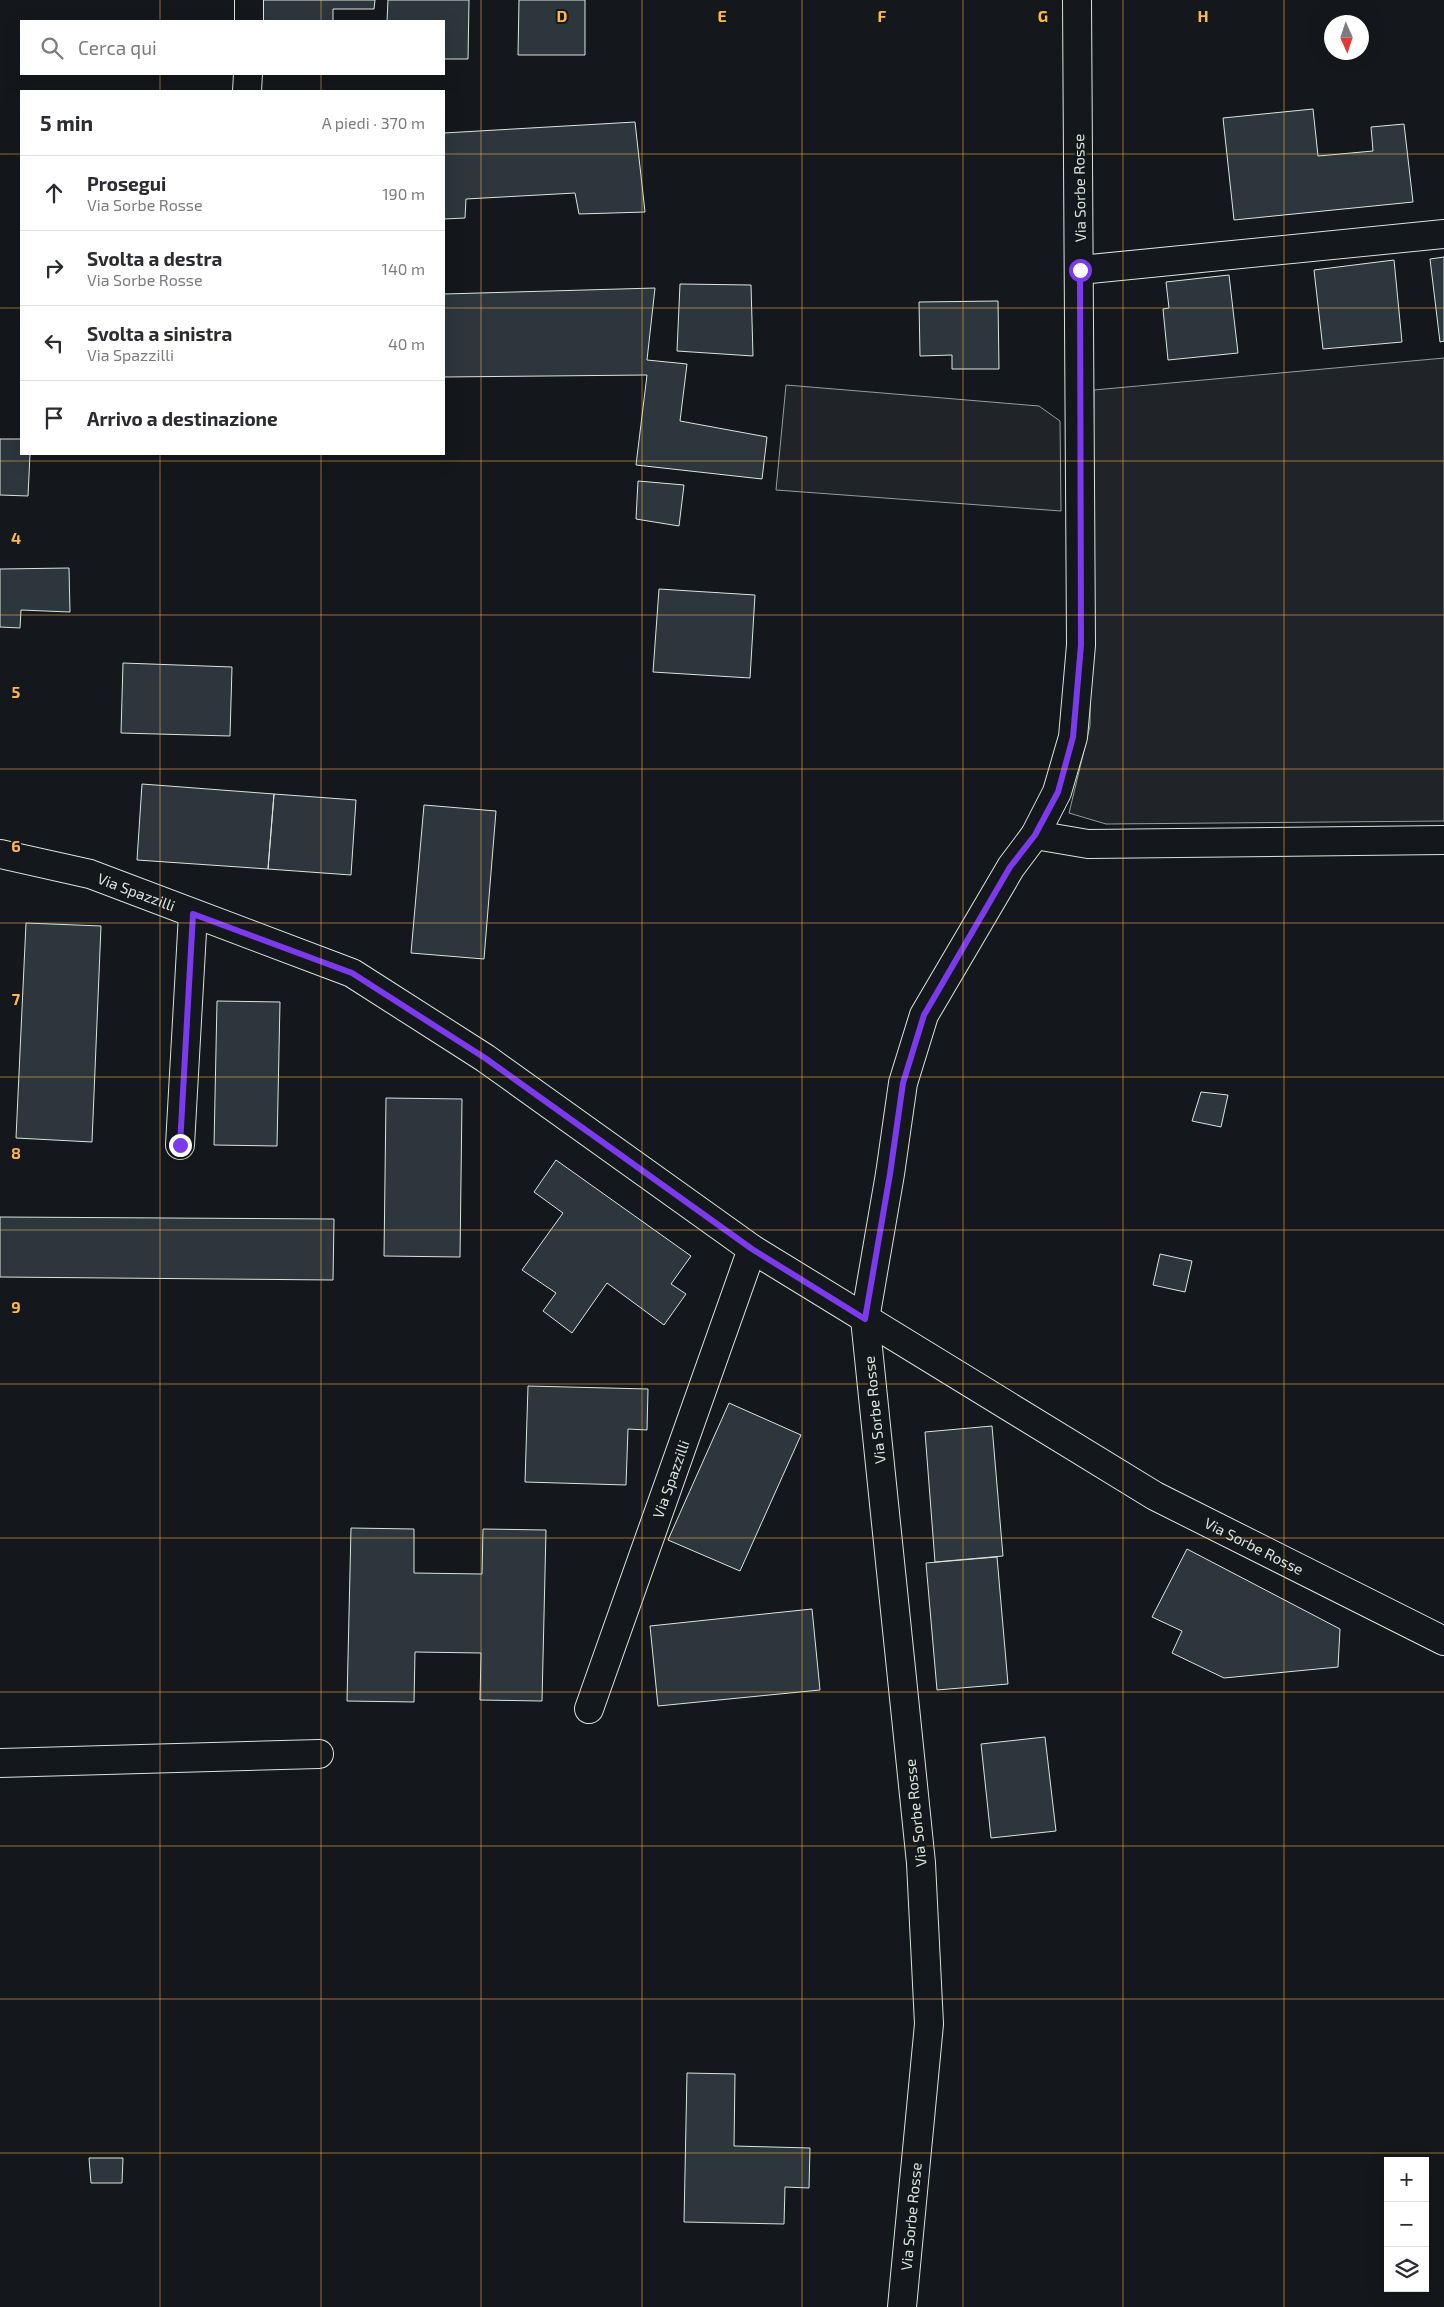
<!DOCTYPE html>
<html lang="it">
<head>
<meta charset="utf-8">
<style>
	body { margin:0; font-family:"Exo 2",sans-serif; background:#f2f2f3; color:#2b2b33 }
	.controls { position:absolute; right:15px; bottom:15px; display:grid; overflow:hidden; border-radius:0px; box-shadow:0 5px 20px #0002 }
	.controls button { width:45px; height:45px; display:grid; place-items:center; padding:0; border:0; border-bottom:1px solid #e1e1e2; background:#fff; color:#2b2b33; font:25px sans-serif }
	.compass { position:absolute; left:1324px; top:15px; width:45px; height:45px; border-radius:50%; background:#fff; box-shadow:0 5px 20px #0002; rotate:177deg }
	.stop { position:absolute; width:15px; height:15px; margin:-11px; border:4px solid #7c3aed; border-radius:50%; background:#fff }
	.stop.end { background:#7c3aed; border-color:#fff; box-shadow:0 1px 5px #0008 }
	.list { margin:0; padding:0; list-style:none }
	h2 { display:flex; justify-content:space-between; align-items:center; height:65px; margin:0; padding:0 20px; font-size:21px }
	h2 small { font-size:16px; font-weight:400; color:#7c7c81 }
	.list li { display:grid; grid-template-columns:32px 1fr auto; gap:15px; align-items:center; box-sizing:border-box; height:75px; padding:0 20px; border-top:1px solid #e1e1e2 }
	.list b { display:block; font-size:19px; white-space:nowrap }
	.list p { margin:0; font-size:16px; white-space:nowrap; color:#7c7c81 }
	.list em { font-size:16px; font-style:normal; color:#7c7c81 }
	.icon { flex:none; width:28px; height:28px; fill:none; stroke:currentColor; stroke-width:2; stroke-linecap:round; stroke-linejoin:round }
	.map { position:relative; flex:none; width:1444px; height:2307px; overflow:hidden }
	.search { position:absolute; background:#fff; box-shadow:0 5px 20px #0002; left:20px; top:20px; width:425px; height:55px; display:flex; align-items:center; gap:12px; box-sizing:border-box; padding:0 18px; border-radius:0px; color:#7c7c81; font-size:19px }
	.panel { position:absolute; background:#fff; box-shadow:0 5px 20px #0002; left:20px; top:90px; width:425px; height:365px; border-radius:0px }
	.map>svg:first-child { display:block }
</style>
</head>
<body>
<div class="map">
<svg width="1444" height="2307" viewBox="0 0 1444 2307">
	<rect width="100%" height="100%" fill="#14181c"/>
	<path fill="#202428" stroke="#939e99" d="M1444 358V821L1106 824 1069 813 1090 726 1094 390Z
		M786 385 1039 406 1060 421 1061 511 776 490Z"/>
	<path fill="#2c363c" stroke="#d8e6dc" d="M260 0H375L374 9H333V21H260Z
		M388 0H469L468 59H444V21H387Z
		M519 0H585V55H518Z
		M1313 109 1318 156 1373 151 1371 127 1404 124 1413 202 1234 220 1223 118Z
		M635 122 645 212 579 214 575 193 466 199 465 218 444 219V133Z
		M1444 257V341L1440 342 1430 259Z
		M1394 260 1402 342 1323 349 1314 270Z
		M1229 275 1238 353 1168 360 1163 309 1169 308 1166 282Z
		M680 284 751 285 753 356 677 351Z
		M655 288 647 360 687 364 680 421 767 437 762 479 636 465 647 375 444 377V294Z
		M998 301 999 369H952V355L920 356 919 302Z
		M0 439H21V454H30L28 496 0 495Z
		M638 481 684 485 679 526 636 519Z
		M69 568 70 612 21 610 20 628 0 627V569Z
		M659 589 755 595 750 678 653 672Z
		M123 663 232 667 230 736 121 733Z
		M142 784 274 794 268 869 137 860Z
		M274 794 356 800 351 875 268 869Z
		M424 805 496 811 484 959 411 953Z
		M26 923 101 926 92 1142 16 1138Z
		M217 1001 280 1002 277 1146 214 1145Z
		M1201 1092 1228 1095 1221 1127 1192 1121Z
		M386 1098 462 1099 460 1257 384 1256Z
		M556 1160 691 1256 671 1284 686 1294 664 1325 607 1283 572 1333 543 1311 556 1293 522 1270 563 1213 534 1192Z
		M0 1217 334 1219 333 1280 0 1277Z
		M1160 1254 1192 1261 1185 1292 1153 1285Z
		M528 1386 648 1389 647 1430 628 1429 626 1485 525 1482Z
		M729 1403 801 1435 740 1571 668 1540Z
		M992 1426 1003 1556 935 1562 925 1432Z
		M351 1528 414 1529V1573L482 1574 483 1529 546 1530 542 1701 480 1700 481 1653 415 1652 414 1702 347 1701Z
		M1187 1549 1340 1629 1338 1667 1224 1678 1172 1653 1182 1631 1152 1617Z
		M997 1557 1008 1684 937 1690 926 1563Z
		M812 1609 820 1690 658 1706 650 1626Z
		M1045 1737 1056 1831 991 1838 981 1744Z
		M687 2073 735 2074 734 2146 810 2148 809 2188 785 2187 784 2224 684 2222Z
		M89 2158H123L122 2183H91Z"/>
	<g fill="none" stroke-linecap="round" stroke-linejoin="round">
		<g stroke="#d8e6dc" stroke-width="30">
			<g id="street">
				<path d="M249 21V0"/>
				<path d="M247 91 248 74"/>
				<path d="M1080 270 1444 234"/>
				<path d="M1035 835 1088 844 1444 840"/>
				<path id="s1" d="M0 854 90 874 352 973 485 1058 752 1249 1155 1496 1444 1641"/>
				<path d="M180 1145 193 914"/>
				<path id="s2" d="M589 1709 752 1249"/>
				<path d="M0 1763 319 1754"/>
				<path id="s3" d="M902 2307 929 2024 921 1863 865 1319 890 1174 903 1083 924 1015 1011 867 1035 835 1057 792 1073 737 1081 645 1077 0"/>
			</g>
		</g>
		<use href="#street" stroke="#14181c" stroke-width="28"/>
	</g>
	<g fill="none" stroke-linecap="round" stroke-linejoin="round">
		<path stroke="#7c3aed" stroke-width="6" d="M180 1145 193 914 352 973 485 1058 752 1249 865 1319 890 1174 903 1083 924 1015 1010 867 1035 835 1058 792 1073 737 1081 645 1080 270"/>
	</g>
	<path fill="none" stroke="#ffb74d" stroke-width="1" stroke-opacity="0.55" d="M160 0V21M321 0V21M481 0V2307M642 0V2307M802 0V2307M963 0V2307M1123 0V2307M1284 0V2307M160 74V91M321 74V91M0 154H21M444 154H1444M0 308H21M444 308H1444M160 454V2307M321 454V2307M0 461H1444M0 615H1444M0 769H1444M0 923H1444M0 1077H1444M0 1230H1444M0 1384H1444M0 1538H1444M0 1692H1444M0 1846H1444M0 1999H1444M0 2153H1444"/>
	<g text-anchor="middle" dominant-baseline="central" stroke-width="4" stroke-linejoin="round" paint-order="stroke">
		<g font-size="15" fill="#d8e6dc" stroke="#14181c">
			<text transform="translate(1079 188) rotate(-91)">Via Sorbe Rosse</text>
			<text stroke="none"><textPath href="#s1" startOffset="142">Via Spazzilli</textPath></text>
			<text transform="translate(874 1410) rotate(-96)">Via Sorbe Rosse</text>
			<text stroke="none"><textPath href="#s2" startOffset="244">Via Spazzilli</textPath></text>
			<text stroke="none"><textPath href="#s1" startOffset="1442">Via Sorbe Rosse</textPath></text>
			<text transform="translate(915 1813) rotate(-96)">Via Sorbe Rosse</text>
			<text stroke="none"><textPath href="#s3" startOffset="91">Via Sorbe Rosse</textPath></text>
		</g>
	</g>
	<g font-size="16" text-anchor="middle" font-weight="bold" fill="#ffb74d" stroke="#14181c" stroke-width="4" stroke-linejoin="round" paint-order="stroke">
		<text x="562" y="22">D</text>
		<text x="722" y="22">E</text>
		<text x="882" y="22">F</text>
		<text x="1043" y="22">G</text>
		<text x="1203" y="22">H</text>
		<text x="16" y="544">4</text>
		<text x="16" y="698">5</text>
		<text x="16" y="852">6</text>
		<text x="16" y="1005">7</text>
		<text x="16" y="1159">8</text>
		<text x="16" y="1313">9</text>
	</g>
</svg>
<div class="controls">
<button>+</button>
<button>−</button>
<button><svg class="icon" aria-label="layers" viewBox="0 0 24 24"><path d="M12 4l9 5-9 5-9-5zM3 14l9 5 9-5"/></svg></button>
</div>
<svg class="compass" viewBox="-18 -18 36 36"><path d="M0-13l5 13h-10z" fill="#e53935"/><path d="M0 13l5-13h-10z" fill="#7c7c81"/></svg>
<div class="stop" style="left:1080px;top:270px"></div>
<div class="stop end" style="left:180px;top:1145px"></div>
<div class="search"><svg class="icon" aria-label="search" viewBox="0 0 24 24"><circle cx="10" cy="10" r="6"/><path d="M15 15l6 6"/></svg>Cerca qui</div>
<section class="panel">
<h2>5 min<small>A piedi · 370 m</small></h2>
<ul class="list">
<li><svg class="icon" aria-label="ahead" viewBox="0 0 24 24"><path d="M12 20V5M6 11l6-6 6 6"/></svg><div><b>Prosegui</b><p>Via Sorbe Rosse</p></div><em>190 m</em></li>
<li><svg class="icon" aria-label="right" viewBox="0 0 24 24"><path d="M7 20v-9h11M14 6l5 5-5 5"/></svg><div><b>Svolta a destra</b><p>Via Sorbe Rosse</p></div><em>140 m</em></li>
<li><svg class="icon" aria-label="left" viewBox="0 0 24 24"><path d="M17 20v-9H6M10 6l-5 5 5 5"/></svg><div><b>Svolta a sinistra</b><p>Via Spazzilli</p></div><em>40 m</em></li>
<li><svg class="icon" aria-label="arrive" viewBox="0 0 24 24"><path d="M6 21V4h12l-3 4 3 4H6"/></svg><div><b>Arrivo a destinazione</b></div></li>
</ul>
</section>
</div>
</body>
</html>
